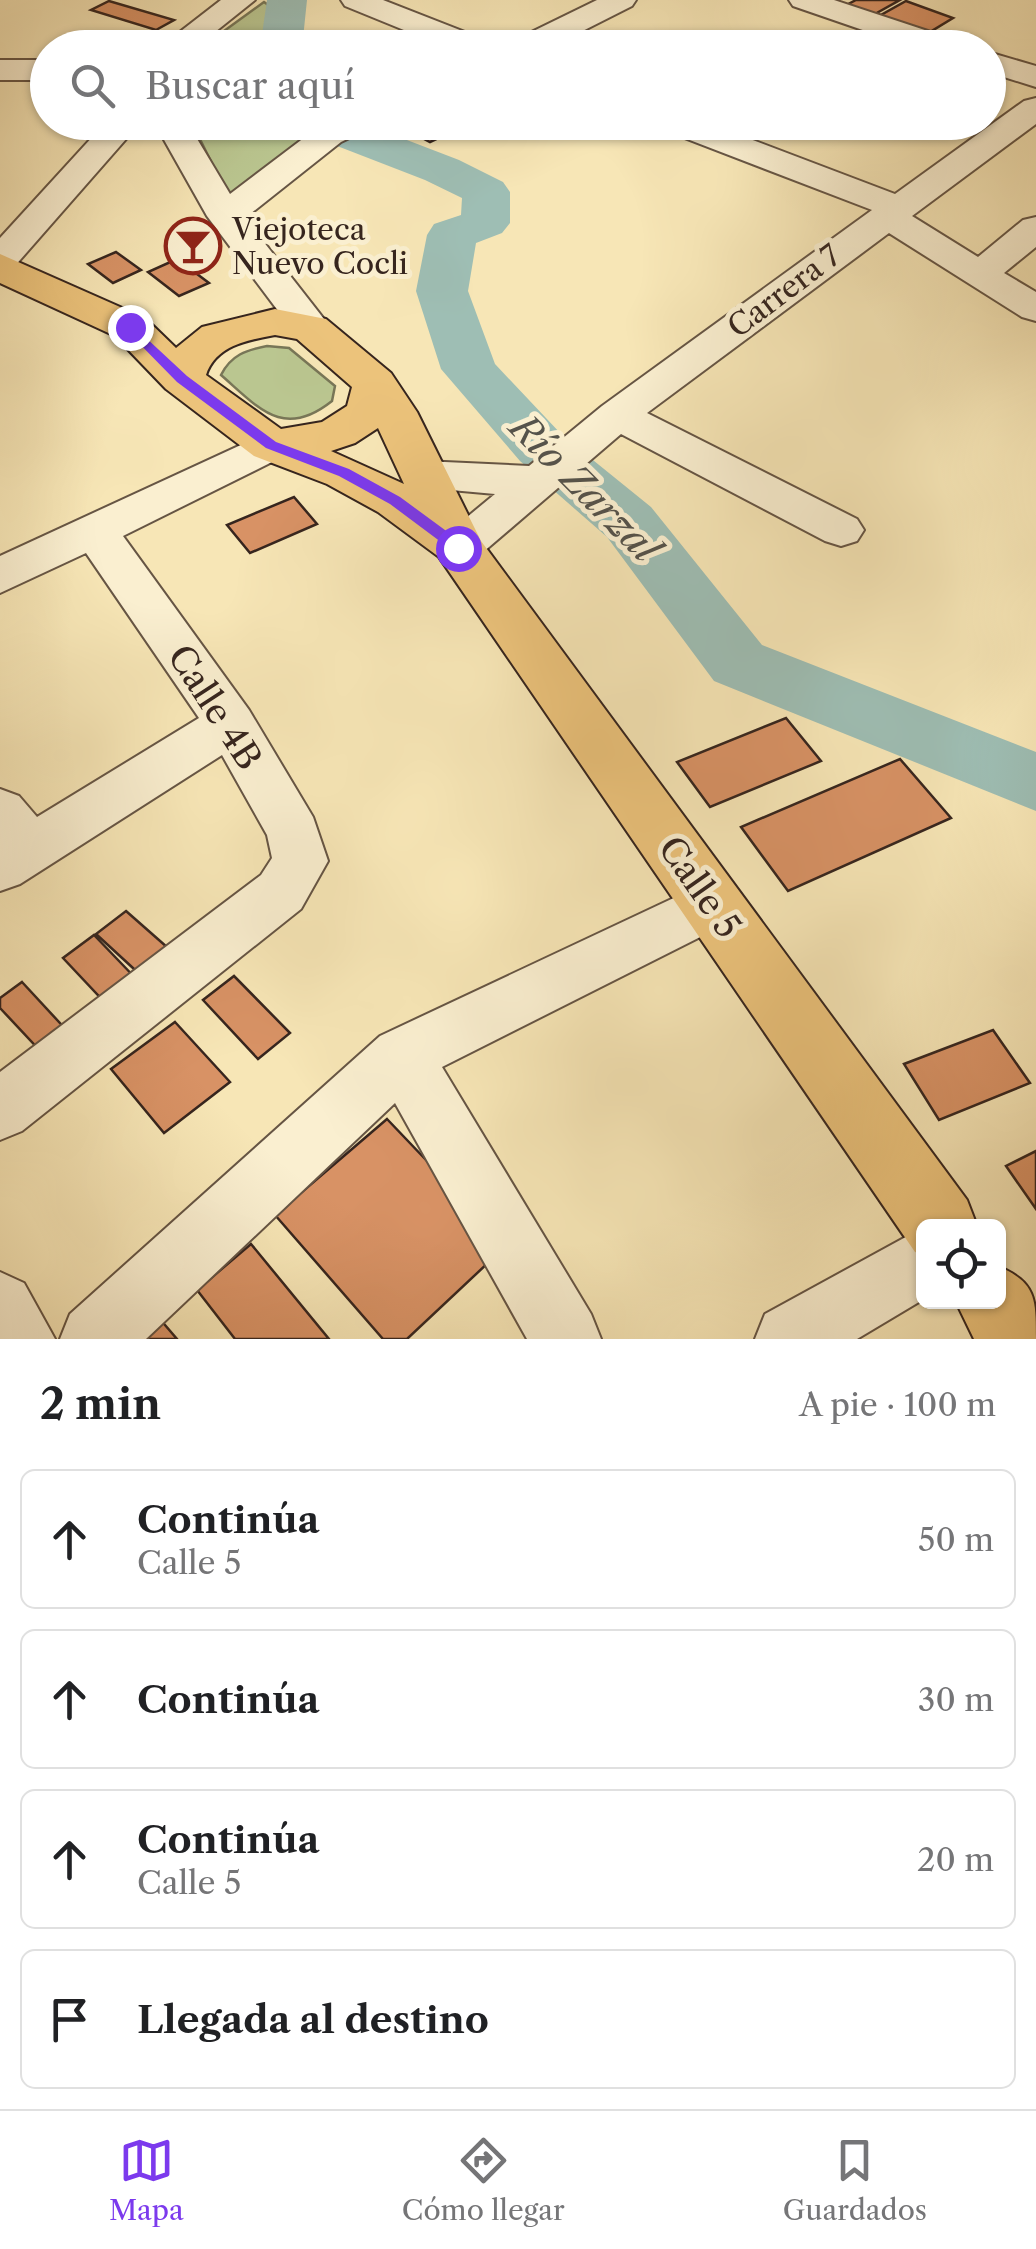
<!DOCTYPE html>
<html lang="es">
<head>
<meta charset="utf-8">
<style>
	body { margin:0; font-family:"Libre Caslon Text",serif; background:#f6f6f6; color:#202124 }
	.controls { position:absolute; right:30px; bottom:30px; display:grid; overflow:hidden; border-radius:15px; box-shadow:0 2px 8px #0004 }
	.controls button { width:90px; height:90px; display:grid; place-items:center; padding:0; border:0; border-bottom:2px solid #e0e0e0; background:#fff; color:#202124; font:50px sans-serif }
	.stop { position:absolute; width:30px; height:30px; margin:-22px; border:8px solid #7c3aed; border-radius:50%; background:#fff }
	.stop.end { background:#7c3aed; border-color:#fff; box-shadow:0 2px 10px #0008 }
	.list { margin:0; padding:0; list-style:none }
	h2 { display:flex; justify-content:space-between; align-items:center; height:130px; margin:0; padding:0 40px; font-size:42px }
	h2 small { font-size:32px; font-weight:400; color:#757577 }
	.list li { display:grid; grid-template-columns:65px 1fr auto; gap:30px; align-items:center; box-sizing:border-box; height:140px; margin:0 20px 20px; padding:0 20px; border:2px solid #e0e0e0; border-radius:15px }
	.list b { display:block; font-size:38px; white-space:nowrap }
	.list p { margin:0; font-size:32px; white-space:nowrap; color:#757577 }
	.list em { font-size:32px; font-style:normal; color:#757577 }
	.icon { flex:none; width:55px; height:55px; fill:none; stroke:currentColor; stroke-width:2; stroke-linecap:round; stroke-linejoin:round }
	.map { position:relative; flex:none; width:1036px; height:1339px; overflow:hidden }
	.search { position:absolute; background:#fff; box-shadow:0 2px 8px #0004; left:30px; right:30px; top:30px; height:110px; display:flex; align-items:center; gap:25px; box-sizing:border-box; padding:0 35px; border-radius:55px; color:#757577; font-size:38px }
	.sheet { height:770px; background:#fff }
	nav { display:flex; justify-content:space-around; align-items:center; box-sizing:border-box; height:140px; border-top:2px solid #e0e0e0; background:#fff; font-size:28px; color:#757577 }
	nav a { display:grid; justify-items:center; gap:5px }
	nav .on { color:#7c3aed }
	.map>svg:first-child { display:block }
</style>
</head>
<body>
<div class="map">
<svg width="1036" height="1339" viewBox="0 0 1036 1339">
	<rect width="100%" height="100%" fill="#f7e6b6"/>
	<filter id="stains"><feTurbulence type="fractalNoise" baseFrequency=".002" numOctaves="4"/><feColorMatrix values="0 0 0 0 .2 0 0 0 0 .09 0 0 0 0 .02 0 0 0 .5 -.17"/></filter>
	<radialGradient id="worn" r=".72"><stop offset=".6" stop-color="#630" stop-opacity="0"/><stop offset="1" stop-color="#630" stop-opacity=".3"/></radialGradient>
	<path fill="#bac690" stroke="#787657" stroke-width="2.5" d="M264 2 271 7 264 47H202Z
		M192 123H297L316 137 230 200Z
		M267 346 289 348 335 386 332 401C283 440 259 408 221 375 231 355 246 350 267 346Z"/>
	<g fill="none" stroke-linecap="round" stroke-linejoin="round">
		<path fill="#9ebeb4" fill-rule="evenodd" d="M267 0H307L302 48H260Z
			M295 122H360L459 160 503 182 510 192V223L502 233 476 243 468 291 495 364 562 435 651 507 762 645 1036 752V811L714 681 607 537 520 461 441 369 416 291 427 235 434 224 461 215 462 198 425 180 301 132Z"/>
	</g>
	<path fill="#d89265" stroke="#36251e" stroke-width="2.5" d="M856 0H900L866 19 839 9Z
		M109 1 174 20 156 30 91 10Z
		M906 1 953 18 920 38 872 20Z
		M392 122H465L468 124 430 142Z
		M116 252 141 270 113 283 88 264Z
		M177 259 209 283 179 296 148 272Z
		M294 497 317 524 250 553 227 525Z
		M786 718 821 761 710 807 677 762Z
		M900 759 951 818 788 891 741 827Z
		M126 911 176 955 146 980 96 934Z
		M94 935 143 986 112 1010 63 958Z
		M234 976 290 1033 258 1059 203 1000Z
		M22 982 71 1035 45 1056 0 1008V998Z
		M175 1022 230 1082 164 1133 111 1069Z
		M993 1030 1030 1083 939 1120 904 1064Z
		M387 1119 507 1245 407 1339H383L275 1215Z
		M1036 1151V1209L1006 1166Z
		M251 1244 329 1339H235L197 1290Z
		M159 1318 177 1339H136Z"/>
	<g fill="none" stroke-linecap="round" stroke-linejoin="round">
		<g stroke="#654" stroke-width="4">
			<path id="minor" d="M221 0H255L195 48H159Z
				M341 0H383L488 41 492 48H448L345 6Z
				M597 0H636L632 6 549 48H509L513 41Z
				M789 0H834L958 41 962 48H915L793 6Z
				M988 52 1036 66V87L988 72Z
				M0 60H48V80H0Z
				M1036 98V124L912 216 978 257 1023 220 1036 217V247L1004 273 1036 292V321L1022 317 889 233 647 413 857 519 864 530 857 541 841 546 825 541 621 434 475 559 459 564 443 559 436 548 443 537 495 494 407 486 401 476 407 466 423 461 529 466 602 406 872 210 661 129 657 122H705L895 194 1024 101Z
				M106 122H141L13 268 0 271V238Z
				M154 122H187L230 194 317 128 328 122H372L368 129 341 142 245 218 331 328 325 336 311 340 297 336 207 216Z
				M271 431 286 435 293 445 286 455 123 536 249 710 313 817 328 861 301 909 22 1131 0 1140V1072L261 875 272 858 267 835 222 755 20 884 0 891V789L19 796 37 817 199 718 86 553 0 593V556Z
				M712 880 732 887 741 904 732 921 442 1067 591 1314 601 1339H527L395 1103 146 1339H60L70 1314 380 1036Z
				M924 1227V1299L857 1339H755L765 1314Z
				M0 1272 24 1283 55 1339H0Z"/>
		</g>
		<g stroke="#36251e" stroke-width="4">
			<path id="major" d="M0 254 145 318 176 348 202 327 275 309 326 319 391 373 417 412 481 541 967 1200 977 1226H924V1255L915 1252 439 557 378 512 327 484 254 456 166 389 115 336 0 283ZM275 335 297 339 352 387 347 406 322 422 281 429 206 375C216 345 248 340 275 335ZM378 428 404 484 331 451 355 443Z
				M998 1266C1036 1283 1036 1298 1036 1339H974L956 1302H998Z"/>
		</g>
		<use href="#minor" fill="#faefd0" fill-rule="evenodd"/>
		<use href="#major" fill="#ecc37b" fill-rule="evenodd"/>
	</g>
	<path fill="#7c3aed" d="M130 323 187 376 276 442 349 469 400 497 464 544V551H453L390 504 339 476 266 448 177 382 125 329V324Z"/>
	<defs>
		<g id="bar-ring" transform="scale(2.875)"><circle r="9.5" fill="#faefd0" stroke="#8f2418" stroke-width="1.5"/><path d="M-6-5H6L.8 .8V4.5H3.5V6h-7V4.5H-.8V.8Z" fill="#8f2418"/></g>
	</defs>
	<g fill-rule="evenodd">
		<use href="#bar-ring" x="193" y="246"/>
	</g>
	<g text-anchor="middle" dominant-baseline="central" stroke-width="10" stroke-linejoin="round" paint-order="stroke">
		<g font-size="30" fill="#36251e" stroke="#faefd0" text-anchor="start">
			<text x="232" y="229">Viejoteca<tspan x="232" dy="34">Nuevo Cocli</tspan></text>
		</g>
		<g font-size="30" fill="#36251e" stroke="#faefd0">
			<text transform="translate(784 291) rotate(-37)">Carrera 7</text>
		</g>
		<g font-size="35" fill="#36251e" stroke="#faefd0">
			<text transform="translate(215 707) rotate(57)">Calle 4B</text>
			<text transform="translate(700 887) rotate(55)">Calle 5</text>
		</g>
		<g font-size="38" font-style="italic" fill="#55534b" stroke="#faefd0">
			<text transform="translate(585 488) rotate(45)">Río Zarzal</text>
		</g>
	</g>
	<rect width="100%" height="100%" filter="url(#stains)"/>
	<rect width="100%" height="100%" fill="url(#worn)"/>
</svg>
<div class="controls">
<button><svg class="icon" aria-label="locate" viewBox="0 0 24 24"><circle cx="12" cy="12" r="6"/><path d="M12 2v4M12 18v4M2 12h4M18 12h4"/></svg></button>
</div>
<div class="stop" style="left:458px;top:548px"></div>
<div class="stop end" style="left:130px;top:327px"></div>
<div class="search"><svg class="icon" aria-label="search" viewBox="0 0 24 24"><circle cx="10" cy="10" r="6"/><path d="M15 15l6 6"/></svg>Buscar aquí</div>
</div>
<section class="sheet">
<h2>2 min<small>A pie · 100 m</small></h2>
<ul class="list">
<li><svg class="icon" aria-label="ahead" viewBox="0 0 24 24"><path d="M12 20V5M6 11l6-6 6 6"/></svg><div><b>Continúa</b><p>Calle 5</p></div><em>50 m</em></li>
<li><svg class="icon" aria-label="ahead" viewBox="0 0 24 24"><path d="M12 20V5M6 11l6-6 6 6"/></svg><div><b>Continúa</b></div><em>30 m</em></li>
<li><svg class="icon" aria-label="ahead" viewBox="0 0 24 24"><path d="M12 20V5M6 11l6-6 6 6"/></svg><div><b>Continúa</b><p>Calle 5</p></div><em>20 m</em></li>
<li><svg class="icon" aria-label="arrive" viewBox="0 0 24 24"><path d="M6 21V4h12l-3 4 3 4H6"/></svg><div><b>Llegada al destino</b></div></li>
</ul>
</section>
<nav>
<a class="on"><svg class="icon" aria-label="map" viewBox="0 0 24 24"><path d="M3 6l6-2 6 2 6-2v14l-6 2-6-2-6 2zM9 4v14M15 6v14"/></svg>Mapa</a>
<a><svg class="icon" aria-label="directions" viewBox="0 0 24 24"><path d="M12 3l9 9-9 9-9-9zM9 14v-3h6M13 9l2 2-2 2"/></svg>Cómo llegar</a>
<a><svg class="icon" aria-label="saved" viewBox="0 0 24 24"><path d="M7 4h10v16l-5-4-5 4z"/></svg>Guardados</a>
</nav>
</body>
</html>
